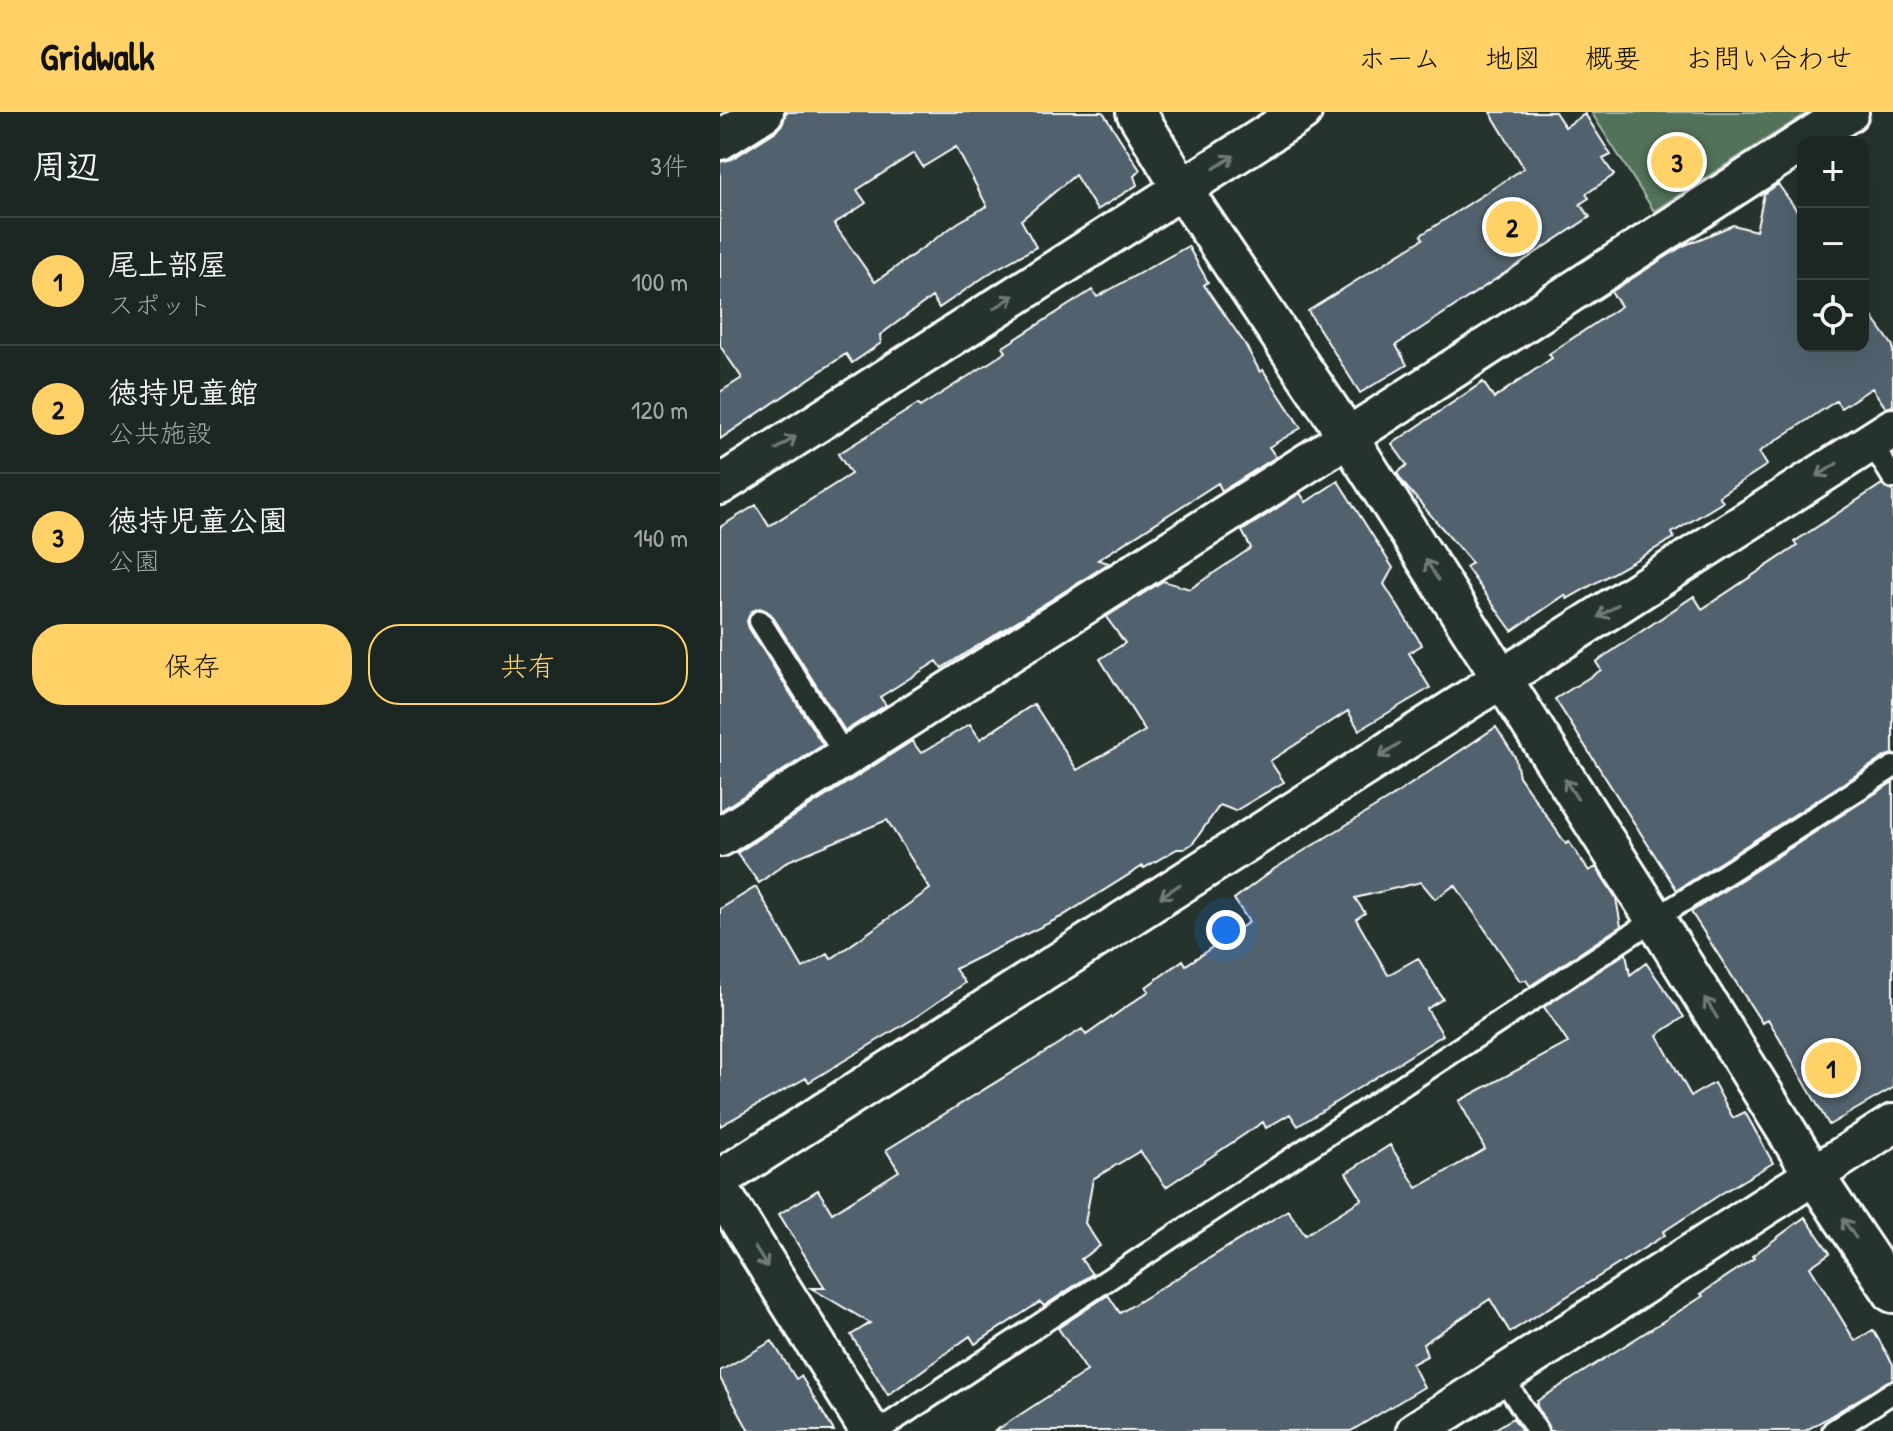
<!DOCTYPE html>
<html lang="ja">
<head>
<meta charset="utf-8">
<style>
	body { margin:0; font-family:"Patrick Hand","Klee One",sans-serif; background:#29322f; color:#f1f3f6 }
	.controls { position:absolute; right:24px; top:24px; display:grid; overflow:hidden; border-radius:16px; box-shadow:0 8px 32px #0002 }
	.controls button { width:72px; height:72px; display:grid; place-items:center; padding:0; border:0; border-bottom:2px solid #3a4340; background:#1c2622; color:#f1f3f6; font:40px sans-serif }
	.you { position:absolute; left:506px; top:818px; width:28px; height:28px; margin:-20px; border:6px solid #fff; border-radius:50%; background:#1a73e8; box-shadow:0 0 0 12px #1a73e833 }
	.badge { display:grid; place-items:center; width:52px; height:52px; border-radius:50%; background:#ffd166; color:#111; font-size:26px; font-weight:700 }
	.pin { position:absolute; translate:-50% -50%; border:4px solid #fff; box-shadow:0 2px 8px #0006 }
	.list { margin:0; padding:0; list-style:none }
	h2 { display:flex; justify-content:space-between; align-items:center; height:104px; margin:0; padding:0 32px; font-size:34px }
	h2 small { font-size:26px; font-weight:400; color:#a0a5a5 }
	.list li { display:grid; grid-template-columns:52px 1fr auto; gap:24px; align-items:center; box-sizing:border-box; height:128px; padding:0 32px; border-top:2px solid #3a4340 }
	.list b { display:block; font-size:30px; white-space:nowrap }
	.list p { margin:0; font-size:26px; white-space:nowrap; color:#a0a5a5 }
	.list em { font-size:26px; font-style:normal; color:#a0a5a5 }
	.actions { display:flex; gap:16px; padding:24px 32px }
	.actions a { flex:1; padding:18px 0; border:2px solid #ffd166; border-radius:32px; text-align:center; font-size:28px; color:#ffd166 }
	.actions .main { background:#ffd166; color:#111 }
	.icon { flex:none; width:44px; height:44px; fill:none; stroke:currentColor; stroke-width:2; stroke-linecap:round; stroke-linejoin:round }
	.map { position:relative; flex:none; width:1173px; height:1319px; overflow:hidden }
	header { display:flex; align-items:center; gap:48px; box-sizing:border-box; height:112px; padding:0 40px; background:#ffd166; color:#111 }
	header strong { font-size:38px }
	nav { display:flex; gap:44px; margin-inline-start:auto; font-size:28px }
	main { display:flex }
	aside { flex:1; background:#1c2622 }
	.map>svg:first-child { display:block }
</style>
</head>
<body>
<header>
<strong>Gridwalk</strong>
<nav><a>ホーム</a><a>地図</a><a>概要</a><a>お問い合わせ</a></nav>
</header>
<main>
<aside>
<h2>周辺<small>3件</small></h2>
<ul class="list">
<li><span class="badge">1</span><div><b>尾上部屋</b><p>スポット</p></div><em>100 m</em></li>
<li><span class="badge">2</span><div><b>徳持児童館</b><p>公共施設</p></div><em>120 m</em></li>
<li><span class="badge">3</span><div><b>徳持児童公園</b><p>公園</p></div><em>140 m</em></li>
</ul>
<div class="actions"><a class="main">保存</a><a>共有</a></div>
</aside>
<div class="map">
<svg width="1173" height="1319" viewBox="0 0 1173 1319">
	<rect width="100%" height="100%" fill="#26332d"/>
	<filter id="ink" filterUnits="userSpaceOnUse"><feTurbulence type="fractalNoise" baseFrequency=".0125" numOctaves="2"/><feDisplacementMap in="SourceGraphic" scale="16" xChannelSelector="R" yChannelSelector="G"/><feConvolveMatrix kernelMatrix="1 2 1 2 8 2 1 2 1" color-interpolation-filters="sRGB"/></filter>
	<g filter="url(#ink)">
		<path fill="#53725a" stroke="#a9b8ac" stroke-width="2" d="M871 0H1089L934 99Z"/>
		<path fill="#51626e" stroke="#fff" stroke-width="2" fill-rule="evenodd" d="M66 0H383L420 58 414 64 417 73 377 98 355 63 301 108 316 135 273 159 219 196 212 185 160 223 161 231 132 251 126 242 0 327V280L22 266 0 234V50L12 47 56 19 63 11ZM236 35 267 94 239 110 155 170 114 112 146 91 137 78 194 41 203 55Z
			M770 0H835L845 15 865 2 891 43 883 47 894 63 866 82 869 86 860 92 870 105 676 233 687 253 640 281 588 199 703 127 701 123 804 56Z
			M1058 72 1083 107V234H1143V192L1173 234V294L1166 296 1152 276 1121 296 1116 289 1039 340 1047 353 999 384 1003 390 952 421 954 426 847 487 845 483 792 519 746 455 752 451 684 372 677 361 687 353 672 332 763 270 774 286 832 246 829 242 901 194 891 180 963 134 1013 113 1036 119 1044 82Z
			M468 134 488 170 484 173 525 232 540 260 543 258 581 316 549 335 556 345 502 379 498 371 378 448 389 451 361 469 222 556 217 549 160 585 166 593 125 619 51 502 40 496 32 499 27 509 29 516 103 633 0 699V415L36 393 49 414 131 362 118 342 198 292 200 295 286 240 283 235 372 178 377 185Z
			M618 369 673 456 664 472 702 533 689 541 710 576 639 618 628 599 550 649 564 670 515 699 500 693 473 731 464 737H457L424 756 423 754 341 805 235 857 245 871 193 907 89 970 86 966 0 1014V797L36 775 83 856 108 842 111 847 210 777 167 708 68 749 39 771 17 741 192 629 201 641 250 612 260 627 314 592 357 658 425 619 380 547 405 531 386 505 443 469 470 477 531 436 522 419 580 381 586 390Z
			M1162 372 1173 379V642L1166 644 957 778 835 587 881 558 876 550 974 484 982 497 1077 434 1074 430Z
			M776 615 795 645 799 664 846 732 849 730 869 759 876 755 896 786 901 814 810 874 806 868 800 869 735 773 715 787 701 770 635 786 645 801 636 807 668 863 698 846 723 887 707 897 723 923 578 1014 570 1002 546 1016 543 1010 446 1075 420 1039 373 1067 365 1111 380 1134 361 1147 372 1162 324 1194 320 1190 255 1232 250 1224 168 1283 131 1223 150 1211 91 1176H105L59 1102 98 1078 112 1101 179 1059 166 1038 362 917 366 923 429 879 426 875 463 848 466 853 529 810 514 787 554 757 667 688Z
			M1173 670V976L1109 1013 1048 907 1042 911 971 800Z
			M906 841 910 863 926 851 964 905 937 923 971 984 994 971 1013 1006 1025 1000 1053 1051 1007 1078 943 1120 945 1123 790 1220 770 1187 703 1232 707 1244 692 1252 704 1275 631 1319H275L367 1259 338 1216 388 1183 400 1201 568 1098 585 1123 642 1087 626 1061 670 1033 697 1076 765 1037 739 989 848 931 824 895Z
			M1085 1105 1110 1141 1090 1155 1135 1229 1153 1218 1173 1252V1267L1085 1319H830L816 1292 818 1291 817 1289 983 1184 981 1182 1034 1146 1032 1144Z
			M52 1229 76 1267 81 1264 114 1319H29L0 1266V1259Z
			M793 1306 802 1319H772Z"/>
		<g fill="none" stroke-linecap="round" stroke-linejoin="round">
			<g stroke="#fff" stroke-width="26">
				<path id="service" d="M1151 330 1173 366
					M40 509 126 645
					M782 1264 817 1319
					M158 1319 935 807 1173 655
					M1113 1319 1173 1280"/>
			</g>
			<g stroke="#fff" stroke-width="44">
				<path id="minor" d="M416 0 462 77 628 325 935 807 1094 1063 1173 1181
					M0 28 44 0
					M0 373 582 0
					M0 725 628 325 1129 0
					M0 1067 1173 316
					M0 1078 150 1319
					M696 1319 1173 1012"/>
			</g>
			<use href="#service" stroke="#26332d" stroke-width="20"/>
			<use href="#minor" stroke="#26332d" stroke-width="38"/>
		</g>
		<defs><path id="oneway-shaft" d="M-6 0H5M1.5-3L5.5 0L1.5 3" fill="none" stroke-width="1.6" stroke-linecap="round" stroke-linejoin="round" transform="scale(2)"/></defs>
		<g stroke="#727a76">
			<use href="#oneway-shaft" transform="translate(504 50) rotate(-33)"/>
			<use href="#oneway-shaft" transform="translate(284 190) rotate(-33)"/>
			<use href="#oneway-shaft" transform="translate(66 331) rotate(-33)"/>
			<use href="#oneway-shaft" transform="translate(1107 358) rotate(147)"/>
			<use href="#oneway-shaft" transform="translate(712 458) rotate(-122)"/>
			<use href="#oneway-shaft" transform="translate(888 499) rotate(147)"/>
			<use href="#oneway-shaft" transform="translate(669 639) rotate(147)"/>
			<use href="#oneway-shaft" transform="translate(851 677) rotate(-123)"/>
			<use href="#oneway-shaft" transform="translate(450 779) rotate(147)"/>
			<use href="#oneway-shaft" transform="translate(991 896) rotate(-122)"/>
			<use href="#oneway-shaft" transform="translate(1129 1116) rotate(-124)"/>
			<use href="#oneway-shaft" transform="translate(41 1145) rotate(58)"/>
		</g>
	</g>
</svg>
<div class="controls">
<button>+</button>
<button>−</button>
<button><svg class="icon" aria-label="locate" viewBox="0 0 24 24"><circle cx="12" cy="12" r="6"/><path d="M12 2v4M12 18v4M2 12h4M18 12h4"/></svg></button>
</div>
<div class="you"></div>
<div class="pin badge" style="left:1111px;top:956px">1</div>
<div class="pin badge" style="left:792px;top:115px">2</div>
<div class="pin badge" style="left:957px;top:50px">3</div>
</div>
</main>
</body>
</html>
